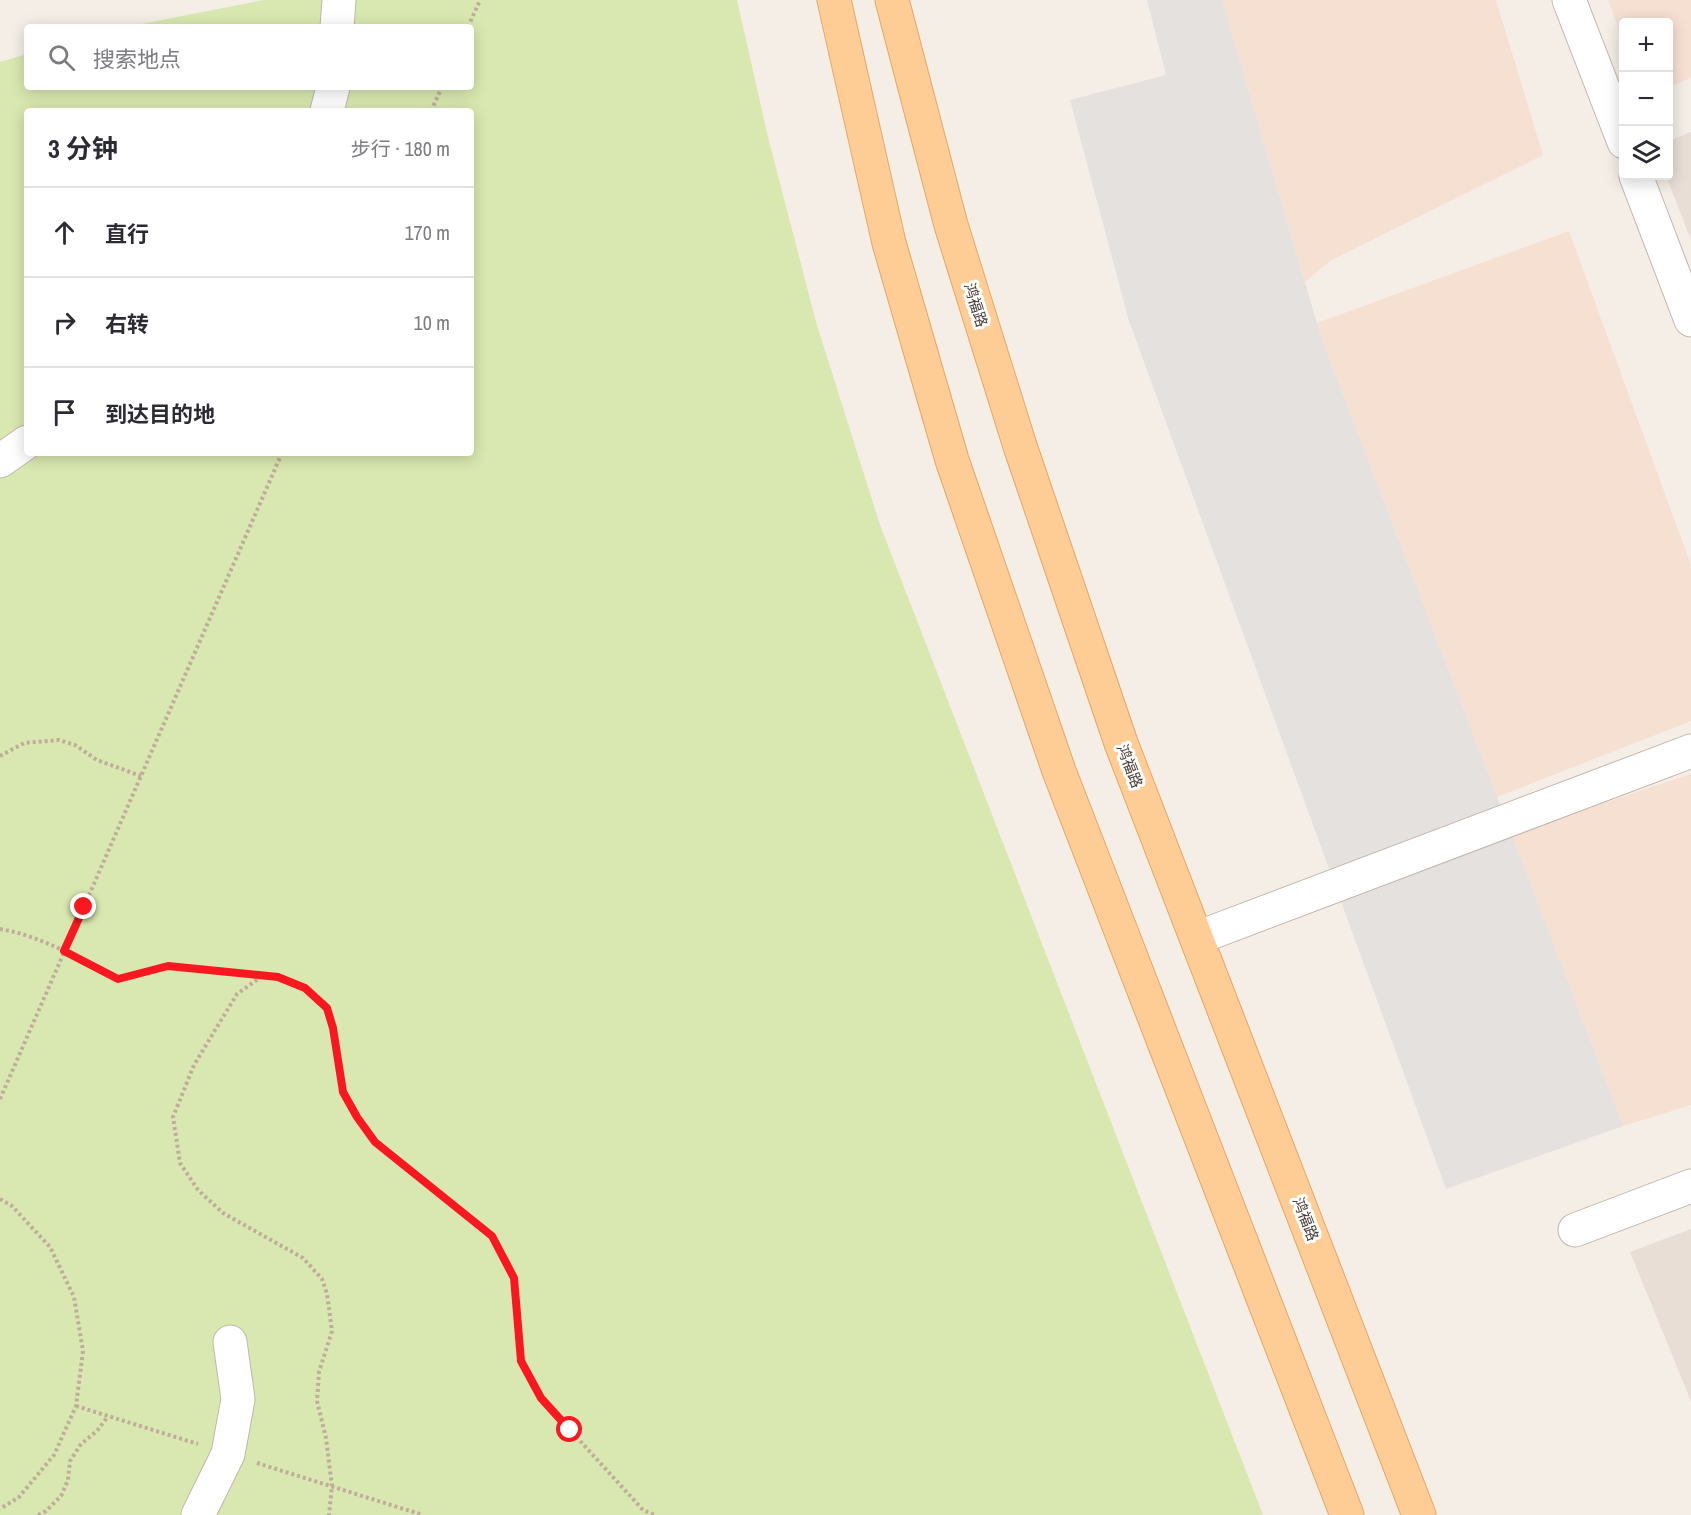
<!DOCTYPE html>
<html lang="zh">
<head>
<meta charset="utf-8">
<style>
	body { margin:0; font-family:"Archivo Narrow","Noto Sans SC",sans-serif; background:#f7f7f7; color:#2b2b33 }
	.controls { position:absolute; right:18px; top:18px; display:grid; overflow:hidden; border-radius:6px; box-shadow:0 3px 15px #0003 }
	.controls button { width:54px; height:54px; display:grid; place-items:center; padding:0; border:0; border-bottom:2px solid #e1e1e2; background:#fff; color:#2b2b33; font:30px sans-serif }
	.stop { position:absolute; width:18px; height:18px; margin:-14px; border:4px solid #fa1820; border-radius:50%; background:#fff }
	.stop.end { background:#fa1820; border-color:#fff; box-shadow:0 2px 6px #0008 }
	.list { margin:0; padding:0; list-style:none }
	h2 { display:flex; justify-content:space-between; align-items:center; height:78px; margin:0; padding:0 24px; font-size:26px }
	h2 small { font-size:20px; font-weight:400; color:#7c7c81 }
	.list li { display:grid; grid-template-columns:39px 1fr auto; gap:18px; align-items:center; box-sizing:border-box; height:90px; padding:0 24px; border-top:2px solid #e1e1e2 }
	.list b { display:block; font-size:22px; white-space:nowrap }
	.list em { font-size:20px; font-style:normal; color:#7c7c81 }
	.icon { flex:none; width:33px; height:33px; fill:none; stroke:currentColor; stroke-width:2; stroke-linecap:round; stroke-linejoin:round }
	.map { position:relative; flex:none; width:1691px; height:1515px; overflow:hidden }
	.search { position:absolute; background:#fff; box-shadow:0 3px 15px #0003; left:24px; top:24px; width:450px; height:66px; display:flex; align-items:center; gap:15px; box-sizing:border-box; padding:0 21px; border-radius:6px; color:#7c7c81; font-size:22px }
	.panel { position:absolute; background:#fff; box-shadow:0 3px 15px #0003; left:24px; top:108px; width:450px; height:348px; border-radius:6px }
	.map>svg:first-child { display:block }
</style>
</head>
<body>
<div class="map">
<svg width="1691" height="1515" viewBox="0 0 1691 1515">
	<rect width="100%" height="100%" fill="#f4eee7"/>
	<path fill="#e8ded5" d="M1691 132V240L1666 176H1668L1669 141Z
		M1691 1229V1401L1630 1252Z"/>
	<path fill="#f6e0d2" d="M1222 0H1496L1543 155 1330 261 1305 282Z
		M1608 0H1691V78L1669 87 1668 22H1624L1623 42Z
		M1569 231 1691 565V721L1497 797 1321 337 1317 323Z
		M1691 774V1105L1623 1126 1511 834Z"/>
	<path fill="#d9e8b0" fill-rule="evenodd" d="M264 0H737L768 137 816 322 880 525 1263 1515H0V62L27 54V87H471V27H126ZM27 111H471V453H27Z"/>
	<path fill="#e5e1df" d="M1147 0H1222L1321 337 1623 1126 1446 1189 1129 321 1070 100 1166 75Z"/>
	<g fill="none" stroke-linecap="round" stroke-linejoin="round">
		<g stroke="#c2b6ad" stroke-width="35">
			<path id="minor" d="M1569 0 1624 142
				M337 27 339 0
				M327 111 333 87
				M1636 176 1691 320
				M0 461 27 442
				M1197 938 1691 751
				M1575 1230 1691 1186
				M198 1515 228 1454 238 1399 230 1342"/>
		</g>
		<g stroke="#e4a665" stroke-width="35">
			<path id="major" d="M834 0 889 243 952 460 1059 771 1347 1515
				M892 0 951 225 1020 446 1121 743 1419 1515"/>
		</g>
		<path stroke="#c1ac9b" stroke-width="4" stroke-dasharray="3 3" stroke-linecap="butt" d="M468 27 480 0
			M431 111 442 87
			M0 756 24 743 59 740 75 745 97 760 141 776
			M0 929C42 936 80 959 118 979L168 966 278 977 305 988 327 1008 333 1028 343 1092 357 1117 375 1142 492 1236 514 1278 521 1361 541 1398 643 1510 655 1515
			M262 976 237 994 194 1065 173 1117 180 1163 198 1190 223 1213 303 1258 322 1279 327 1294 332 1331 319 1372 317 1401 326 1438 332 1486 329 1515
			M0 1099 282 453
			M0 1199 12 1206 50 1247 74 1297 83 1351 76 1406 54 1455 19 1497 0 1509
			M76 1406 198 1444
			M257 1463 423 1515
			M38 1515 46 1511 61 1496 68 1480 70 1461 81 1444 97 1431 108 1416"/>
		<use href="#minor" stroke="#fff" stroke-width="33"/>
		<use href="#major" stroke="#fecd96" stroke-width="33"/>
	</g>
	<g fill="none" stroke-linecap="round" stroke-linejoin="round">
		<path stroke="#fa1820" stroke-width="8" d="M84 907 64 951 118 979 168 966 278 977 305 988 327 1008 333 1028 343 1092 357 1117 375 1142 492 1236 514 1278 521 1361 541 1398 570 1430"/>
	</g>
	<g text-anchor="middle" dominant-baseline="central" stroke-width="6" stroke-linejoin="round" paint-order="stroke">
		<g font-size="15" fill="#473d36" stroke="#fff">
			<text transform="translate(976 305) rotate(73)">鸿福路</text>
			<text transform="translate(1130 766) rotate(69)">鸿福路</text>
			<text transform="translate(1306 1219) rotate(69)">鸿福路</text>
		</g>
	</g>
</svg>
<div class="controls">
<button>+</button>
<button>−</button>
<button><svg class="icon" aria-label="layers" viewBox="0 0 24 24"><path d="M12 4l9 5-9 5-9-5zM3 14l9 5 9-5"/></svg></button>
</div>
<div class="stop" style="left:570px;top:1430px"></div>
<div class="stop end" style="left:84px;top:907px"></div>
<div class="search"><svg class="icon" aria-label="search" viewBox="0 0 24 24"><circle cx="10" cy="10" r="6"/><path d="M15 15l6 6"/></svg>搜索地点</div>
<section class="panel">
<h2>3 分钟<small>步行 · 180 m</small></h2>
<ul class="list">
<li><svg class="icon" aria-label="ahead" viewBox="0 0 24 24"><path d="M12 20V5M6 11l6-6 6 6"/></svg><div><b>直行</b></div><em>170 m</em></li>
<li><svg class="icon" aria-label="right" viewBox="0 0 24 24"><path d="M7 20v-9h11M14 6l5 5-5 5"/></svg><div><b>右转</b></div><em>10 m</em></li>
<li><svg class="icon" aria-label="arrive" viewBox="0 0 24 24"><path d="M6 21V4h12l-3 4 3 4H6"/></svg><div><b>到达目的地</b></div></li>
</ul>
</section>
</div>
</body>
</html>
